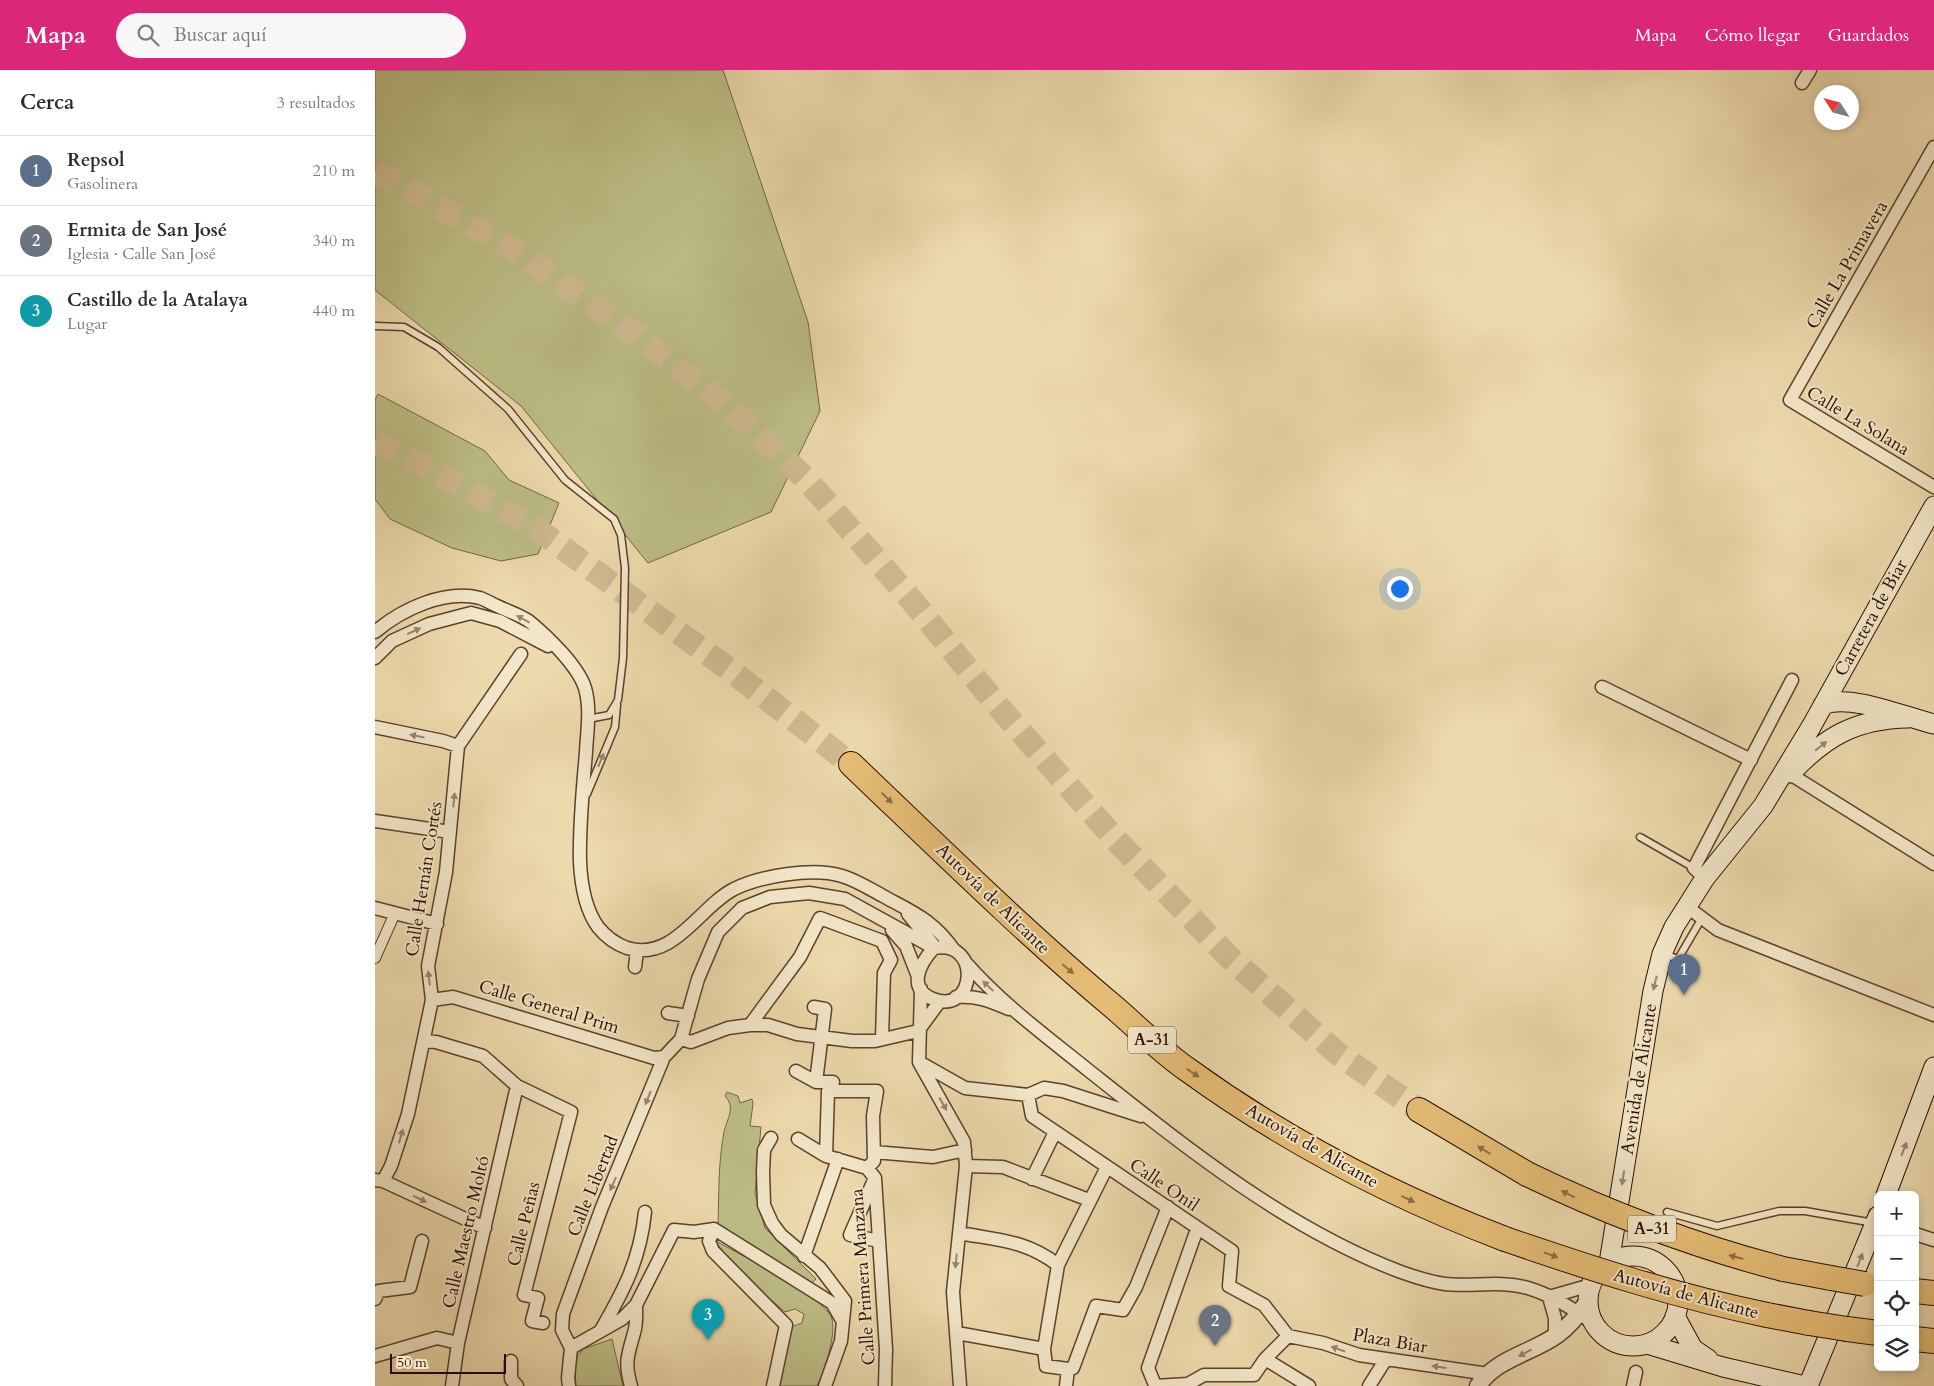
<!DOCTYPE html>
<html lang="es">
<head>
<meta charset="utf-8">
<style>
	body { margin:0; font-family:Cardo,serif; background:#f7f7f7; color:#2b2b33 }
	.controls { position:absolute; right:15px; bottom:15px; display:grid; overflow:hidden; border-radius:8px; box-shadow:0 2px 8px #0003 }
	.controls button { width:45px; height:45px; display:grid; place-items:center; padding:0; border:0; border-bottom:1px solid #e1e1e2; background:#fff; color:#2b2b33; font:25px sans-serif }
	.compass { position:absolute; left:1439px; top:15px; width:45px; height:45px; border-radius:50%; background:#fff; box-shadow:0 2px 8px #0003; rotate:306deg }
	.scale { position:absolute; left:15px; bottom:12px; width:116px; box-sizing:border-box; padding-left:5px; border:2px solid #2a0e02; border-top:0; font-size:14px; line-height:18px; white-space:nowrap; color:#2a0e02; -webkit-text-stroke:4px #f3e7c9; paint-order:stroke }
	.you { position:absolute; left:1024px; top:518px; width:18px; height:18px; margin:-12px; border:4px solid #fff; border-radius:50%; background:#1a73e8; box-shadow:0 0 0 8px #1a73e833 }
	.badge { display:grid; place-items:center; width:32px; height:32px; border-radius:50%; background:#db2777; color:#fff; font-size:16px; font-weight:700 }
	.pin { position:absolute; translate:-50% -41px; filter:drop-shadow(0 1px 2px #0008) }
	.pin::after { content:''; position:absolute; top:26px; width:18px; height:15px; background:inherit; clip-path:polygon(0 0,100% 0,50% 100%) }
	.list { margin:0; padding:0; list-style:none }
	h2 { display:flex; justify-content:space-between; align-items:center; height:65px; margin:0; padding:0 20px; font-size:21px }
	h2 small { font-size:16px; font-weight:400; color:#7c7c81 }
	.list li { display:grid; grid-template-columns:32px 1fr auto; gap:15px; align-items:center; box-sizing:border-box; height:70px; padding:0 20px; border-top:1px solid #e1e1e2 }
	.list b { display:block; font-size:19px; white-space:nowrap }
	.list p { margin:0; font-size:16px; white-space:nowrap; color:#7c7c81 }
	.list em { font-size:16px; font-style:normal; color:#7c7c81 }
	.icon { flex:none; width:28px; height:28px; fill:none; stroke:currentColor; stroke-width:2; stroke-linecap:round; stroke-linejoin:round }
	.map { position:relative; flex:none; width:1559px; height:1316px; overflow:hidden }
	header { display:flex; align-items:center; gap:30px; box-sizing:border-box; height:70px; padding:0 25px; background:#db2777; color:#fff }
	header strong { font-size:24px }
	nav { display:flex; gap:28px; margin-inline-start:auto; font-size:18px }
	.search { width:350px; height:45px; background:#f7f7f7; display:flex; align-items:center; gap:12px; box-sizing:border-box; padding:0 18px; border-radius:28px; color:#7c7c81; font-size:19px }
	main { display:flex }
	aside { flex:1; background:#fff }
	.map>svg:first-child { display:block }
</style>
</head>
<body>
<header>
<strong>Mapa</strong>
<div class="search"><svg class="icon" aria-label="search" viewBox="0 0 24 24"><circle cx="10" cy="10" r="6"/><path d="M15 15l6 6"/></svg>Buscar aquí</div>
<nav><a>Mapa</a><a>Cómo llegar</a><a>Guardados</a></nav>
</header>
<main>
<aside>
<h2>Cerca<small>3 resultados</small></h2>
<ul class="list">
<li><span class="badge" style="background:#5c6f8a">1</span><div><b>Repsol</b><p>Gasolinera</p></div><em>210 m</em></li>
<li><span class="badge" style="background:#6b7280">2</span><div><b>Ermita de San José</b><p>Iglesia · Calle San José</p></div><em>340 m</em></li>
<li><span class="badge" style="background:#0f9aa8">3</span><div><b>Castillo de la Atalaya</b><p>Lugar</p></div><em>440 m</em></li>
</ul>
</aside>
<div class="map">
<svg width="1559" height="1316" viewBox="0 0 1559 1316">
	<rect width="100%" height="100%" fill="#eddaac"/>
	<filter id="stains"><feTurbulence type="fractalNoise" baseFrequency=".004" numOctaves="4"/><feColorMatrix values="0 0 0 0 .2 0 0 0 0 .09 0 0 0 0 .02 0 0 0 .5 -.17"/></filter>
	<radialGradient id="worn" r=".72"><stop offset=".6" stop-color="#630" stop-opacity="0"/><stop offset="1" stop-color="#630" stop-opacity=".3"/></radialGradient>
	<path fill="#bdbe86" stroke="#746644" d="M0 0H348L433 252 445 341 396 442 273 493 146 336 0 220Z
		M3 324 110 381 134 410 184 433 163 484 126 491 77 478 15 449 0 429V330Z
		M352 1022 363 1026 365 1033 377 1029 378 1034 375 1056 386 1057 380 1123 390 1158 441 1209 435 1215 343 1157C344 1125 343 1093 349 1062 352 1048 361 1038 350 1026Z
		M339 1170C362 1183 451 1227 457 1249 461 1267 450 1299 442 1316H404L416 1257 427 1253 429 1244 420 1239 410 1242 366 1204Z
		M237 1269 248 1316H201L199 1291 208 1279Z"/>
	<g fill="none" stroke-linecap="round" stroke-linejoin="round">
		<path stroke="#d0bb92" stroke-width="24" stroke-dasharray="24 12" stroke-linecap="butt" d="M0 102 20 111 143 182 245 253 356 339 431 409 534 527 622 635 740 769 855 888 963 984 1044 1040
			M0 372 39 390 159 457 355 600 476 694"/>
		<g stroke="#5b412c" stroke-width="9">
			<path id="service" d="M0 256 29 257 63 277 133 339 190 410 239 449 246 465 250 498 248 588 243 630 234 645 213 649
				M212 724 240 657 242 635
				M1265 767 1319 798
				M1289 884 1303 889 1327 848
				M1292 1142 1342 1156 1404 1141H1430L1499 1153"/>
		</g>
		<g stroke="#5b412c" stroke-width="12">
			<path id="pedestrian" d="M0 888 20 843"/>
		</g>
		<g stroke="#5b412c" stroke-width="15">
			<path id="minor" d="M1427 13 1435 0
				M1559 77 1415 330 1559 417
				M0 562C27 539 70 519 105 528 111 530 117 534 122 536 132 541 146 545 155 552 173 567 203 596 210 618 216 639 212 662 211 682 208 718 204 755 205 792 206 813 210 839 223 857 231 867 241 874 252 878 299 892 324 837 359 819 386 806 437 797 467 806 481 810 495 819 508 826 539 843 558 850 579 880
				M0 588 17 571 54 554 96 543 125 551 173 576
				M1227 617 1376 690
				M0 657 68 671 83 676
				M1415 704 1559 794
				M0 751 75 762
				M1330 808 1319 798 1417 610
				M1311 836 1343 860 1559 945
				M0 838 62 854
				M533 844 561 878
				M517 860 531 876 542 904
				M591 893C627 934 671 966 713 1000 809 1076 910 1158 1026 1202 1040 1207 1055 1212 1070 1214 1097 1217 1126 1210 1153 1218 1176 1225 1199 1239 1219 1254
				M260 897 262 881
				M546 919 544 992 589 1072 591 1096 578 1222 585 1316
				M581 927C601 925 615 931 634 939
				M57 930 78 927 279 988 289 987 306 969 323 909 343 862 367 838 395 827 434 823 470 829 559 878C607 869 601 946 558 929 531 919 545 893 559 878
				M439 937 450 939 441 1012H458L453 1021H502L498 1046 499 1091 492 1098
				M293 943 313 946
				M375 955 425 887 445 848 507 871 516 890 509 903 507 968
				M543 961 565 931
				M306 969 316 972 353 958 375 955H393L422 964 477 971H500L543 961
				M50 971 61 972 108 986 142 1016 196 1042 149 1225 163 1228 157 1251 168 1253
				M544 992 590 1018 653 1025 669 1018 688 1021 766 1046
				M421 1001 441 1012
				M653 1025 657 1046 857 1181 854 1216 889 1235 913 1266 890 1289 879 1305H829L813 1314 780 1316
				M396 1068 389 1080 388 1102 389 1135 397 1153 406 1165 445 1198 470 1231 466 1271 450 1316
				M423 1069 451 1086 492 1098 500 1108 511 1279 510 1316
				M499 1082 558 1087 590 1080
				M451 1086 453 1021
				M591 1096 628 1097 714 1130
				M657 1109 680 1062
				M0 1110 8 1111 110 1158
				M499 1110 475 1165 504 1171
				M8 1111 16 1096 33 1044 57 930 53 896 71 802 83 676 146 584
				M339 1159 334 1171 338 1181 411 1255 398 1316
				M584 1163C622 1170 651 1170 683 1195
				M1540 1164 1559 1170
				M429 1186 463 1089
				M1174 1227 1216 1215
				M1174 1227 1180 1248V1266
				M0 1229 4 1221 35 1217 47 1171
				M226 1260C249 1220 265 1190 270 1142
				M582 1263 669 1279
				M913 1266 948 1273 984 1285 1113 1304
				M196 1278 247 1249 261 1235 299 1160 319 1162 339 1159 457 1233 467 1250
				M0 1286 62 1268 83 1273
				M890 1289 934 1316
				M136 1291V1309L142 1316
				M693 1299 671 1296 669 1279 683 1195 732 1097
				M693 1299 698 1298 721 1236 748 1240 761 1217 793 1137
				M780 1315 773 1298 822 1159
				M77 1316 83 1273 142 1016
				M194 1316 193 1308 196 1278 187 1260 188 1244 227 1137 289 987
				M256 1316C249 1292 253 1285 259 1263 262 1254 261 1244 261 1235
				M691 1316 693 1299
				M994 1316 1011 1289
				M1258 1316 1261 1302"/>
		</g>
		<g stroke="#5b412c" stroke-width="19">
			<path id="tertiary" d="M1103 1316C1120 1289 1157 1283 1182 1265 1195 1256 1204 1244 1213 1231"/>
		</g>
		<g stroke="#2a0e02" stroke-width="21">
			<path id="secondary" d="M1448 635C1474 623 1530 647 1559 654
				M1416 703C1451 666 1481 649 1533 648
				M1511 1125 1559 997
				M1213 1231a45 45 0 1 1 90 0a45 45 0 1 1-90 0Z
				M1234 1193 1278 921 1287 884 1299 857 1330 808 1388 736 1436 657 1559 436
				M1300 1246 1318 1279 1333 1289
				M1272 1274 1348 1297 1430 1316
				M1433 1316 1503 1146"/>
		</g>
		<g stroke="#2a0e02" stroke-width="26">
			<path id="motorway" d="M476 694C563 777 649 862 741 939 764 959 787 982 813 1000 911 1071 1017 1126 1130 1169
				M1044 1040 1152 1104
				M1408 1199 1456 1208
				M1540 1221 1559 1223
				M1392 1245 1434 1253
				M1472 1259 1503 1263
				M1540 1269 1559 1271"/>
		</g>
		<use href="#service" stroke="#f3e7c9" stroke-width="6"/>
		<use href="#pedestrian" stroke="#f3e7c9" stroke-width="10"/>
		<use href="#minor" stroke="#f3e7c9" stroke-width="12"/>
		<use href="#tertiary" stroke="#f3e7c9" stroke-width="16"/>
		<use href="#secondary" stroke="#f3e7c9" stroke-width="19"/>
		<use href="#motorway" stroke="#e6bd76" stroke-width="24"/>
		<g stroke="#2a0e02" stroke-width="26" stroke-linecap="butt">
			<path id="motorway-bridge" d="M1152 1104C1235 1144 1319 1176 1408 1199
				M1130 1169C1217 1199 1301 1226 1392 1245
				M1456 1208 1490 1214
				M1434 1253 1472 1259"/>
		</g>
		<use href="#motorway-bridge" stroke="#e6bd76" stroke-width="24"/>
	</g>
	<defs><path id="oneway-solid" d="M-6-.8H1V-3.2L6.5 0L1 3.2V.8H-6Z" transform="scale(1.25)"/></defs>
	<g fill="#99856f">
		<use href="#oneway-solid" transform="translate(148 549) rotate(-152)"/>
		<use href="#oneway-solid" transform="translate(39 561) rotate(-24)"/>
		<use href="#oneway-solid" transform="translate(42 666) rotate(-169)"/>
		<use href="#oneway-solid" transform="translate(1446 676) rotate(-38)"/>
		<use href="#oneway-solid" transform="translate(226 690) rotate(-67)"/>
		<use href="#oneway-solid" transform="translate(79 730) rotate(-84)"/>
		<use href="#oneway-solid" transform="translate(54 908) rotate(-97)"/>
		<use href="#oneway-solid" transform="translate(1280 913) rotate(104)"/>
		<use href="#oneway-solid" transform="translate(613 916) rotate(-137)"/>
		<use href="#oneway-solid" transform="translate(273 1028) rotate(112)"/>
		<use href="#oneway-solid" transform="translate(568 1034) rotate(60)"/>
		<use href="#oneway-solid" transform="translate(26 1066) rotate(-74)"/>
		<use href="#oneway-solid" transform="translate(1529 1079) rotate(-69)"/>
		<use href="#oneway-solid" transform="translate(1248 1108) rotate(99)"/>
		<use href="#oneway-solid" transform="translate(238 1114) rotate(114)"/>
		<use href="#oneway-solid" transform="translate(45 1129) rotate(25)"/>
		<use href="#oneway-solid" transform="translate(1485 1190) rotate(-68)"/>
		<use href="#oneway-solid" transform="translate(581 1191) rotate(96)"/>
		<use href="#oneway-solid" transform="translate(963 1279) rotate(-161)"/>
		<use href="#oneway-solid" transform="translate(1150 1283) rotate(152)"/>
		<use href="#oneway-solid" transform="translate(1064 1297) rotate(-172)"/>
	</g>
	<g fill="#916e42">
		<use href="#oneway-solid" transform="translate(512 728) rotate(44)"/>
		<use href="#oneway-solid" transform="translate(693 899) rotate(40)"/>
		<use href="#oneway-solid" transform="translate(818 1003) rotate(34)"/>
		<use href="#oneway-solid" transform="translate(1109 1080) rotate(-149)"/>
		<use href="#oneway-solid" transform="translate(1193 1124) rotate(-154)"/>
		<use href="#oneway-solid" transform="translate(1033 1129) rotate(25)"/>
		<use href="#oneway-solid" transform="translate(1176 1185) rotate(19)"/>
		<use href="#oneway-solid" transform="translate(1361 1187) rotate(-165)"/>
	</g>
	<g text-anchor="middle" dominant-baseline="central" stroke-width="4" stroke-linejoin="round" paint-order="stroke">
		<g fill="#f3e7c9" stroke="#664f3e" stroke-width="1">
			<rect x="753" y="956.5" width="48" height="27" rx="4"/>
			<rect x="1253" y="1145.5" width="48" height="27" rx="4"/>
		</g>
		<g font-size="16" font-weight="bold" fill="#2a0e02">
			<text x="777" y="970">A-31</text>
			<text x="1277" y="1159">A-31</text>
		</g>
		<g font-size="18" fill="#2a0e02" stroke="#f3e7c9">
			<text transform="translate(1472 195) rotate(-60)">Calle La Primavera</text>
			<text transform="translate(1483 351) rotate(31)">Calle La Solana</text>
			<text transform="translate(1496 548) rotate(-61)">Carretera de Biar</text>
			<text transform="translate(49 809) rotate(-81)">Calle Hernán Cortés</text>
			<text transform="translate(618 829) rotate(44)">Autovía de Alicante</text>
			<text transform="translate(174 937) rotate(17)">Calle General Prim</text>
			<text transform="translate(1264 1009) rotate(-81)">Avenida de Alicante</text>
			<text transform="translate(937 1076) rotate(30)">Autovía de Alicante</text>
			<text transform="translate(789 1115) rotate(34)">Calle Onil</text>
			<text transform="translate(218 1116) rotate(-68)">Calle Libertad</text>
			<text transform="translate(149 1154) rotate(-76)">Calle Peñas</text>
			<text transform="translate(91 1162) rotate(-77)">Calle Maestro Moltó</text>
			<text transform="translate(488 1207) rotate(-94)">Calle Primera Manzana</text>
			<text transform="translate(1311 1224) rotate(15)">Autovía de Alicante</text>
			<text transform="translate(1015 1271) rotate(10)">Plaza Biar</text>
		</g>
	</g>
	<rect width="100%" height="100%" filter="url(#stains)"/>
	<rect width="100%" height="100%" fill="url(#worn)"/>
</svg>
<div class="controls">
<button>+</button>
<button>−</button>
<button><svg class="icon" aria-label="locate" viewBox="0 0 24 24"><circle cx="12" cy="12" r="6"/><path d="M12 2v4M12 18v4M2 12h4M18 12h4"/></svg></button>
<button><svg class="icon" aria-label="layers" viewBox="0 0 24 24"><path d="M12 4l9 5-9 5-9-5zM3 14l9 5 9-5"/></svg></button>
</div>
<svg class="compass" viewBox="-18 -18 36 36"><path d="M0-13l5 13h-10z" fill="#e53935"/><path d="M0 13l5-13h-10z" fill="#7c7c81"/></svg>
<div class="scale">50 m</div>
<div class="you"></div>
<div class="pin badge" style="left:1309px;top:925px;background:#5c6f8a">1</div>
<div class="pin badge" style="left:840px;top:1276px;background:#6b7280">2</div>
<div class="pin badge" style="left:333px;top:1270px;background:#0f9aa8">3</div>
</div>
</main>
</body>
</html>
